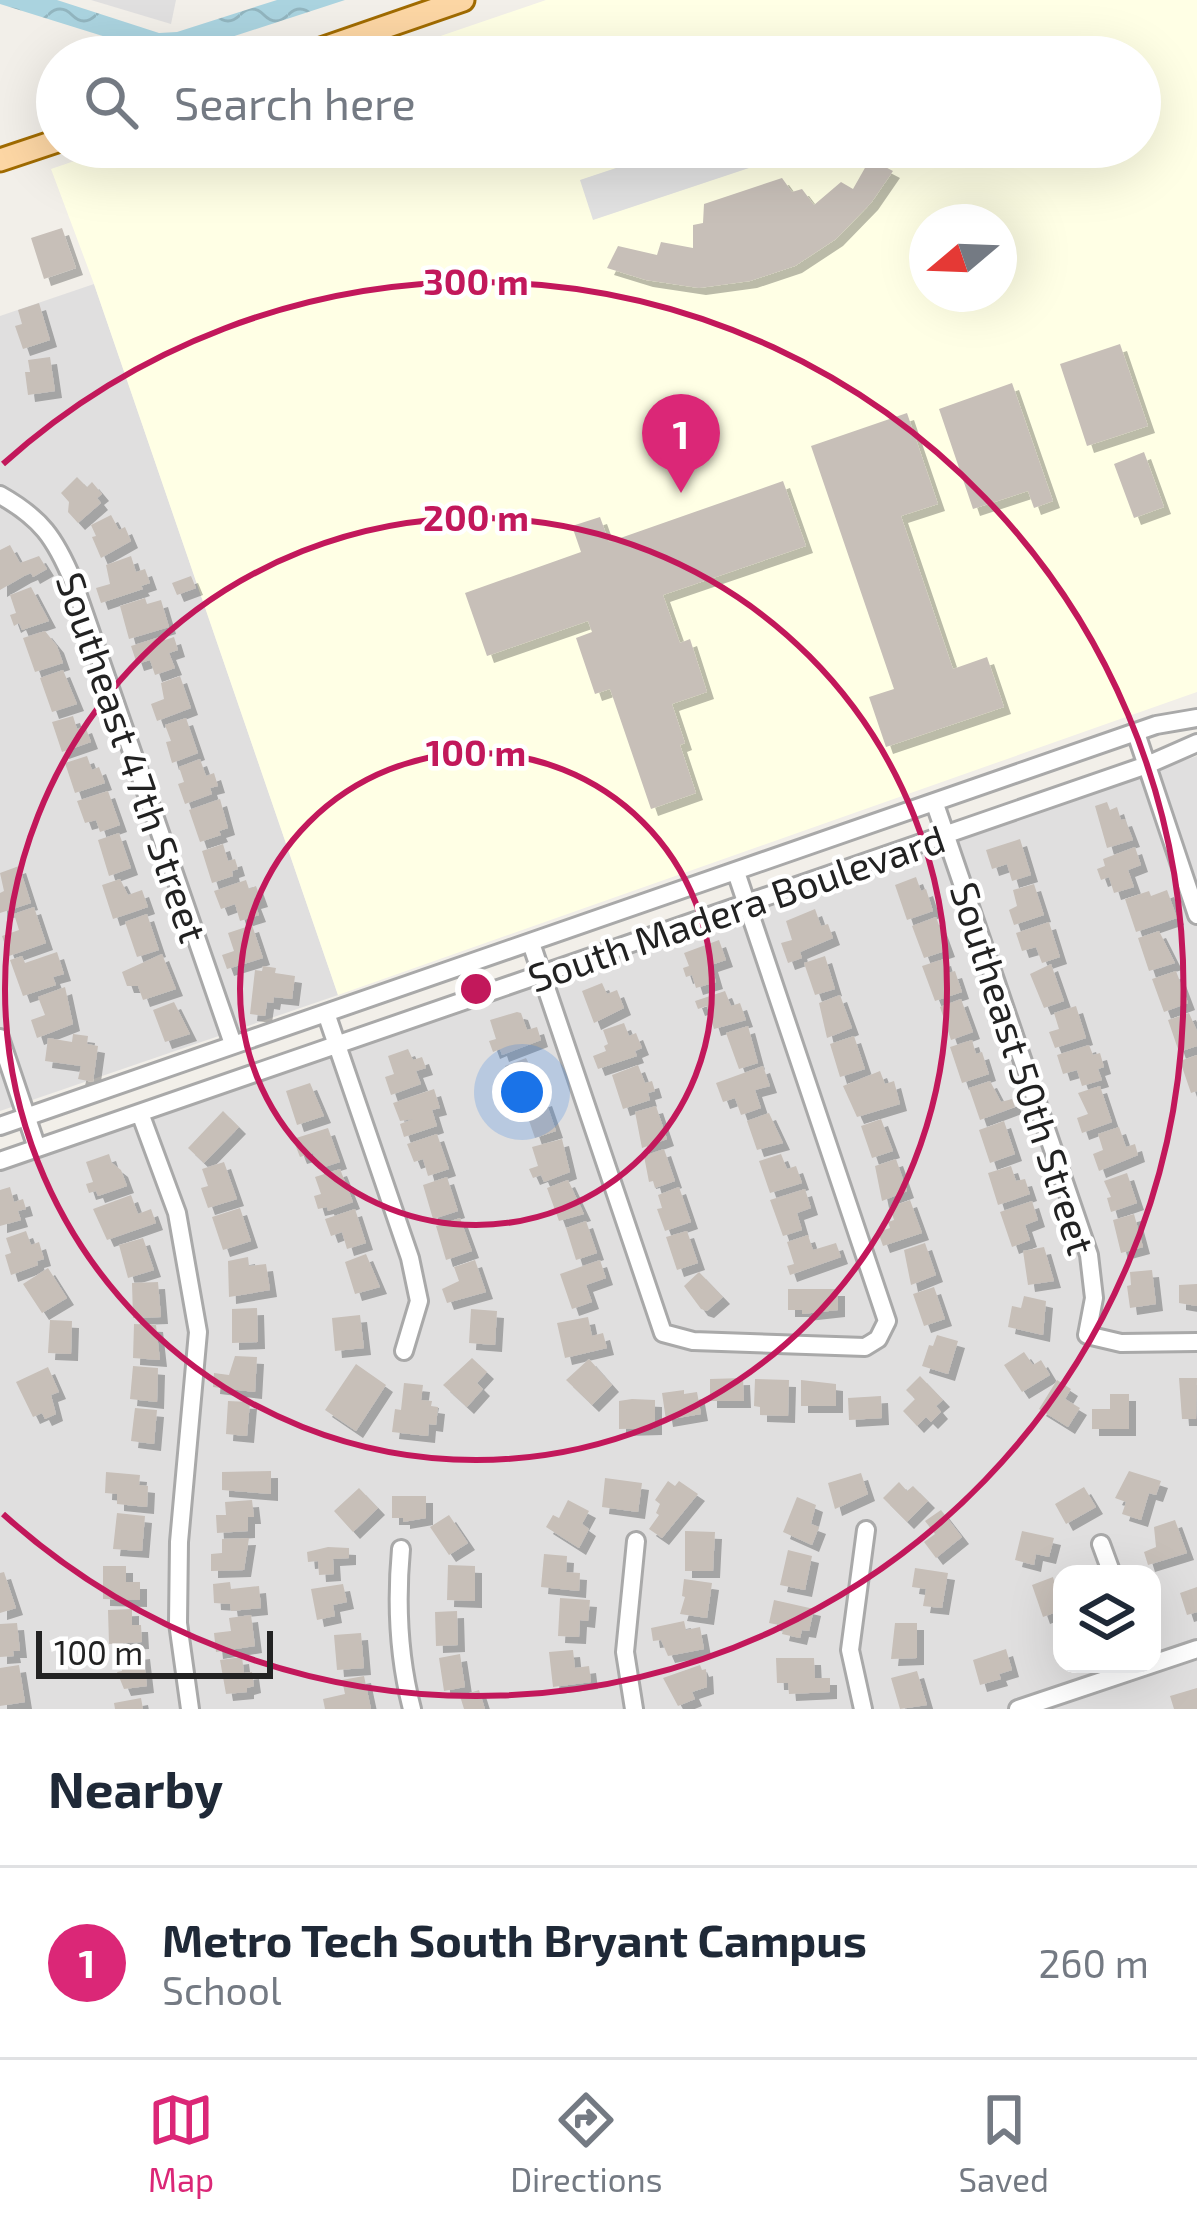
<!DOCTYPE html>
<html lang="en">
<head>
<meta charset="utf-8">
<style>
	body { margin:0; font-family:"Exo 2",sans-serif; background:#f2f2f3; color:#1f2937 }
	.controls { position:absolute; right:36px; bottom:36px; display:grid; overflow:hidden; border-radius:24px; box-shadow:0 12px 48px #0002 }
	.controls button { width:108px; height:108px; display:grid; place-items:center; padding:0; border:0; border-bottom:3px solid #e0e1e3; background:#fff; color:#1f2937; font:60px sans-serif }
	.compass { position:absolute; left:909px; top:204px; width:108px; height:108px; border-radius:50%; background:#fff; box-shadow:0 12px 48px #0002; rotate:251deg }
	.scale { position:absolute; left:36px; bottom:30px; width:237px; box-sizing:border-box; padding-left:12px; border:6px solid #222; border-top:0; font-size:33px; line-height:42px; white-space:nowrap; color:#222; -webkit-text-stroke:9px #fff; paint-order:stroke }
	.you { position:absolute; left:522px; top:1092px; width:42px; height:42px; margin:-30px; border:9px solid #fff; border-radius:50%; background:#1a73e8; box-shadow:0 0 0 18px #1a73e833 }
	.badge { display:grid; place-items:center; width:78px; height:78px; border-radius:50%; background:#db2777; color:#fff; font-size:39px; font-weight:700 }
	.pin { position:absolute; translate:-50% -99px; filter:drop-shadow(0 3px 6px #0008) }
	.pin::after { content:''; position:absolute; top:63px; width:42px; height:36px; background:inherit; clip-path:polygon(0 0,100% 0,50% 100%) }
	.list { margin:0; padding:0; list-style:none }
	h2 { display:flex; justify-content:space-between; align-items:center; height:156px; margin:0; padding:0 48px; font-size:51px }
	h2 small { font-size:39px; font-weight:400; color:#747a83 }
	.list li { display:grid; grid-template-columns:78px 1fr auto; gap:36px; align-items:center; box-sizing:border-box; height:192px; padding:0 48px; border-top:3px solid #e0e1e3 }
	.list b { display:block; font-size:45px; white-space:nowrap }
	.list p { margin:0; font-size:39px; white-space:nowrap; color:#747a83 }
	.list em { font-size:39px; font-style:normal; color:#747a83 }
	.icon { flex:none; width:66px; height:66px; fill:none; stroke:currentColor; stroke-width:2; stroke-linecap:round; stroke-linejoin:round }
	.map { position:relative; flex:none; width:1197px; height:1709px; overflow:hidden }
	.search { position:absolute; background:#fff; box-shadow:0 12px 48px #0002; left:36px; right:36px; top:36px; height:132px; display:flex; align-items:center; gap:30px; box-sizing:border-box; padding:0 42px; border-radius:66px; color:#747a83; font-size:45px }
	.sheet { height:348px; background:#fff }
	nav { display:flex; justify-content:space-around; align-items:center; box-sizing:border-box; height:168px; border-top:3px solid #e0e1e3; background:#fff; font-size:33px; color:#747a83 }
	nav a { display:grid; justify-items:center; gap:6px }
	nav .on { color:#db2777 }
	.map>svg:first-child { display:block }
</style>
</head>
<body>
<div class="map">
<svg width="1197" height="1709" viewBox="0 0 1197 1709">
	<defs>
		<pattern id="water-waves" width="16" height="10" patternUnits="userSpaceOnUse" patternTransform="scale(3)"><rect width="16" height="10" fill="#aad3df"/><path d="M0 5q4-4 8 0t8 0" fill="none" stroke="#92b5bf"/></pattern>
		<filter id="shadow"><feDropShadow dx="7" dy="7" stdDeviation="0" flood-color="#0004"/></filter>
	</defs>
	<rect width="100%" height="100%" fill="#f2efe9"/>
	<path fill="#e0dfdf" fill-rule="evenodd" d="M91 0H176L171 24Z
		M94 284 338 995 0 1111V316Z
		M1197 756V1709H0V1172ZM1062 1574H1152V1664H1062Z"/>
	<path fill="#ffffe5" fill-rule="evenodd" d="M546 0H1197V692L338 995 94 284 51 169 115 147H1140V57H379ZM927 222H999V294H927Z"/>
	<path fill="#e2e2e2" d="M679 147H812L593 220 580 180Z"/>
	<path fill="url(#water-waves)" d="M0 0H57L159 33 177 32 277 0H345L170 57 0 4Z"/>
	<path fill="#c7bfb8" filter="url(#shadow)" d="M870 159 893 171 871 203 836 239 795 266 750 281 699 288 646 280 607 268 618 246 657 255 661 242 693 248V225L703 223 704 204 782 178 792 192 802 189 814 205 841 182 853 189Z
		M62 228 76 268 44 279 31 238Z
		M39 303 50 340 23 349 15 326 22 324 18 310Z
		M1120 344 1148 426 1087 446 1060 364Z
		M50 357 55 391 28 395 25 372H30L28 360Z
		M1012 383 1053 501 1034 508 1028 491 973 509 939 409Z
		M907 413 938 504 901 516 953 669 987 657 1004 707 886 747 869 697 894 689 811 446Z
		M1144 452 1164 507 1134 518 1114 464Z
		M77 477 87 487 92 482 102 494 97 498 101 503 78 523 68 512 69 502 61 493Z
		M783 481 806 546 663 595 680 643 690 639 707 692 672 704 685 743 680 745 696 793 651 809 610 689 595 694 576 638 592 632 588 621 487 656 465 593 581 552 572 526 600 517 609 542Z
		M111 515 119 530 125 527 131 541 101 558 92 537 96 536 91 525Z
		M10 545 20 563 39 556 47 569 33 577 31 573 24 576 0 590V550Z
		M131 556 136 572 145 569 150 583 141 586 143 589 101 603 96 588 110 584 106 565Z
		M191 576 196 588 177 595 172 583Z
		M31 587 49 621 22 630 19 623 14 626 10 615 16 613 10 595Z
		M145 598 147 604 161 600 169 627 129 639 120 606Z
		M45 631 57 646 63 663 35 672 23 638Z
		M163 636 165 640 174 637 178 650 169 653 175 668 155 675 150 660 137 664 131 646Z
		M63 670 77 704 52 712 40 678Z
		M180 676 191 708 157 721 151 704 164 699 161 683Z
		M73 716 77 729 85 726 91 742 62 752 52 722Z
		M186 718 198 753 172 763 166 742 171 741 165 725Z
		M87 756 92 770 99 767 105 783 75 793 65 763Z
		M200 759 206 776 214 773 218 786 210 788 212 794 185 804 178 784 184 782 179 767Z
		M108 791 120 825 100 832 96 820 85 823 77 801Z
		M220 799 228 828 219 831 221 835 200 842 189 810Z
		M1107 802 1110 810 1117 807 1121 820 1125 819 1133 840 1107 848 1095 806Z
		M119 833 131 868 109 876 98 840Z
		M1020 839 1031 875 1012 881 1007 864 992 869 986 850Z
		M223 844 228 861 235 859 238 869 232 871 233 876 212 883 202 851Z
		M1135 847 1141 865 1128 870 1134 887 1114 893 1109 877 1101 880 1097 869 1105 866 1103 859Z
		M19 866 31 903 0 913V893L4 891 0 873Z
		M916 877 921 891 926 889 933 911 907 920 895 885Z
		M120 879 128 895 142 890 148 907 113 919 102 885Z
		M246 880 249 889 256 886 261 900 254 902 259 915 240 921 235 904 221 909 214 891Z
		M1034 884 1044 915 1014 925 1009 910 1017 906 1013 890Z
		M1167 890 1177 918 1136 932 1125 899 1149 891 1151 896Z
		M34 907 46 943 9 956 2 936 19 930 14 914Z
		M815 909 821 926 828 924 833 938 800 952 802 958 788 963 781 943 792 940 786 921Z
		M147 914 159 950 137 957 125 922Z
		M936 917 948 950 924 958 912 926Z
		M1049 922 1060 957 1042 963 1036 947 1022 951 1016 933Z
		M252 925 263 958 227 969 222 955 234 951 228 933Z
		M1159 931 1175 963 1149 971 1138 938Z
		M719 940 726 960 711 965 716 982 696 988 692 975 686 977 683 968 689 966 684 953Z
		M57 952 64 974 53 977 56 985 23 996 10 960 22 956 25 963Z
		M162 954 176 989 143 1000 138 986H127L122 972Z
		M825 956 835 989 815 995 804 963Z
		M944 959 948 973 955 971 962 992 935 1001 922 966Z
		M1051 964 1064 1001 1044 1008 1030 974Z
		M263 966 276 968 275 973 295 976 292 999 274 997 273 1003 267 1002 265 1016 250 1014 255 970 262 971Z
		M1176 971 1188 1003 1164 1012 1152 979Z
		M602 983 607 994 617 990 624 1008 594 1023 582 991Z
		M65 987 73 1024 37 1038 31 1020 45 1015 38 997Z
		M725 991 731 1006 740 1003 746 1020 714 1029 707 1006 698 1009 695 1001Z
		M840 995 852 1028 827 1038 819 1003Z
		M961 999 973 1032 951 1040 940 1007Z
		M174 1002 190 1034 165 1042 153 1010Z
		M1076 1006 1086 1038 1055 1048 1049 1032 1059 1029 1054 1013Z
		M517 1012 521 1013 527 1030 537 1027 541 1040 502 1055 500 1049 493 1052 489 1041 496 1039 490 1020Z
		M1189 1013 1197 1031V1046L1179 1052 1168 1020Z
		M624 1023 629 1036 636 1033 642 1048 635 1051 637 1056 598 1069 593 1056 606 1051 604 1046 608 1044 603 1030Z
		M748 1026 758 1063 739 1069 726 1033Z
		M73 1034 88 1036 87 1044 98 1046 93 1082 78 1079 81 1066 45 1061 48 1038 72 1042Z
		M854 1036 865 1069 840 1077 830 1044Z
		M972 1040 976 1054 982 1052 989 1074 962 1083 950 1047Z
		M1089 1045 1093 1055 1100 1053 1104 1067 1098 1069 1102 1080 1082 1086 1077 1070 1063 1074 1057 1055Z
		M408 1049 413 1060 422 1057 426 1068 416 1071 421 1084 391 1095 385 1077 394 1074 388 1056Z
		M1197 1055V1091L1191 1093 1180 1061Z
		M526 1058 543 1091 512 1101 510 1094 515 1092 505 1066Z
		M638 1065 645 1083 652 1081 655 1091 648 1093 650 1100 623 1109 612 1075Z
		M763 1066 770 1086 755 1090 761 1108 741 1115 735 1098 723 1102 716 1083Z
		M880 1071 885 1084 894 1081 900 1104 857 1117 843 1086Z
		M990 1081 1001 1102 1012 1099 1015 1107 980 1120 969 1088Z
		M310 1083 324 1116 297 1125 286 1091Z
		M1100 1086 1112 1122 1082 1133 1077 1118 1088 1114 1078 1093Z
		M434 1089 440 1108 432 1110 437 1126 404 1137 400 1124 413 1119 400 1121 393 1103Z
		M545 1099 556 1131 535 1138 524 1106Z
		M656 1106 667 1139 642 1148 635 1112Z
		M223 1111 239 1127 204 1163 188 1148Z
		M769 1113 783 1143 757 1150 747 1121Z
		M881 1119 893 1151 872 1158 861 1126Z
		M1004 1121 1015 1154 990 1163 979 1130Z
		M1119 1127 1126 1147 1135 1144 1138 1155 1099 1171 1093 1154 1103 1150 1098 1134Z
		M328 1128 340 1162 318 1169 313 1153 300 1157 293 1139Z
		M437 1134 449 1169 428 1176 423 1159 414 1162 407 1144Z
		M562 1139 570 1172 544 1182 541 1175 533 1178 529 1169 538 1166 532 1147Z
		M664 1149 675 1181 655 1188 653 1181 649 1182 644 1156Z
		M109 1154 112 1163 121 1170 127 1186 98 1196 96 1191 89 1193 86 1184 93 1182 86 1162Z
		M781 1154 787 1169 796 1166 802 1183 770 1193 759 1161Z
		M896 1159 907 1191 882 1201 875 1166Z
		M224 1162 237 1199 208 1208 201 1188 208 1186 202 1169Z
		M1011 1166 1016 1181 1025 1179 1030 1194 998 1205 988 1173Z
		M340 1169 353 1202 328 1211 327 1207 318 1209 314 1196 321 1194 315 1177Z
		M1127 1173 1137 1203 1111 1212 1107 1198 1111 1197 1104 1181Z
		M447 1177 458 1211 433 1219 423 1185Z
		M568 1180 584 1214 559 1221 547 1188Z
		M10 1187 14 1202 23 1199 26 1209 18 1211 21 1220 0 1226V1190Z
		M679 1187 691 1222 665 1231 657 1209 662 1208 658 1195Z
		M805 1189 811 1208 797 1213 802 1230 783 1236 770 1200Z
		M131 1195 138 1214 151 1209 156 1223 107 1240 93 1209Z
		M910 1200 922 1233 883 1246 878 1232 890 1228 888 1222 894 1220 890 1207Z
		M1032 1201 1038 1220 1025 1225 1030 1240 1012 1247 1000 1212Z
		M240 1208 251 1241 223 1250 212 1217Z
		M355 1209 366 1243 347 1249 342 1232 331 1236 325 1219Z
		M1134 1214 1143 1247 1121 1253 1113 1220Z
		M460 1218 472 1251 446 1260 436 1226Z
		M586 1221 597 1253 576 1260 566 1228Z
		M26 1231 31 1245 39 1242 44 1259 37 1261 38 1265 11 1275 5 1255 11 1253 6 1238Z
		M687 1231 698 1263 677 1270 666 1237Z
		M808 1235 813 1250 836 1243 841 1257 790 1275 787 1266 794 1264 787 1242Z
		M143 1238 154 1270 128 1278 119 1245Z
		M925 1243 936 1275 911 1285 904 1250Z
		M1044 1247 1054 1281 1028 1285 1023 1251Z
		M366 1254 380 1287 355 1294 345 1262Z
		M248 1257 249 1266 266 1264 270 1290 229 1297 228 1261Z
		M475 1260 486 1292 447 1303 442 1289 459 1281 454 1267Z
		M600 1260 606 1278 586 1285 592 1302 572 1309 560 1274Z
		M48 1268 67 1298 42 1313 23 1284Z
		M1152 1270 1156 1304 1130 1308 1127 1286 1131 1285 1130 1272Z
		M699 1272 723 1297 707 1311 701 1309 684 1286Z
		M158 1282 161 1317 133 1318 132 1283Z
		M1197 1284V1306L1179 1303V1285Z
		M934 1287 945 1319 924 1326 913 1294Z
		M788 1289H838V1310L802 1314V1310H788Z
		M1024 1296 1046 1301 1043 1335 1008 1327 1012 1306 1021 1308Z
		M257 1308 258 1342 232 1343V1309Z
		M471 1309 497 1311 495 1345 469 1343Z
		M360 1315 364 1348 335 1351 332 1318Z
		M588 1317 592 1336 603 1333 607 1348 565 1358 557 1323Z
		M50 1320 72 1321 71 1354 48 1353Z
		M134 1324 156 1325 160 1360 133 1358Z
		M937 1335 958 1341 948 1374 922 1366 929 1345 933 1346Z
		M1024 1352 1033 1365 1041 1360 1050 1375 1022 1392 1004 1365Z
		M235 1356 257 1357 255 1392 213 1387 214 1373 229 1375Z
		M472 1358 487 1372 477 1383 483 1389 467 1407 443 1385Z
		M589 1359 612 1385 592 1405 566 1380Z
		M356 1364 386 1385 356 1431 325 1410Z
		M133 1366 158 1368 157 1402 130 1399Z
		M48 1367 59 1392 51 1395 56 1414 45 1419 42 1413 33 1417 16 1382Z
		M920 1376 943 1400 936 1406 941 1412 931 1422 926 1417 917 1426 903 1411 915 1399 906 1390Z
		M743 1378 744 1401H710V1379Z
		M1179 1378H1197L1196 1419H1182Z
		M755 1379 789 1380 788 1416 760 1415V1407L754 1406Z
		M801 1380 836 1384V1406H801Z
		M1057 1380 1071 1389 1065 1399 1080 1408 1068 1427 1039 1409Z
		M404 1383 423 1385 421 1400 432 1401 431 1406 438 1407 436 1425 429 1424 428 1436 392 1432 395 1409 401 1410Z
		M684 1390V1394L697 1392 701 1414 666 1420 662 1393Z
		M1110 1394H1129V1429H1092V1409H1110Z
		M881 1396 882 1418 849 1420 848 1398Z
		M632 1399 655 1400V1428L619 1429V1401Z
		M228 1401 250 1402 247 1436 226 1434Z
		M135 1408 157 1410 154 1444 131 1441Z
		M271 1471V1494L222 1490V1472Z
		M1129 1471 1161 1481 1156 1495 1149 1493 1141 1520 1122 1514 1126 1502 1115 1498Z
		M106 1472 140 1475 139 1485 148 1486 147 1507 117 1504V1494L105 1493Z
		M861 1473 868 1494 835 1509 828 1483Z
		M605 1478 642 1483 638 1512 602 1507Z
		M668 1481 675 1486 679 1481 698 1494 662 1538 649 1529 659 1515 656 1513 660 1504 655 1500Z
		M899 1482 907 1491 913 1486 928 1501 907 1522 883 1498Z
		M1084 1487 1096 1507 1066 1524 1055 1504Z
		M359 1488 378 1508 353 1532 334 1511Z
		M392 1496H426V1518L403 1522V1518H392Z
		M797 1497 816 1505 811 1524 819 1527 812 1545 783 1532Z
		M252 1500 254 1517H248V1531L217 1533 216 1515H226L225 1502Z
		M568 1500 589 1511 582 1524 589 1529 579 1548 546 1527 553 1515 559 1518Z
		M941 1510 962 1537 936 1558 924 1542 935 1534 925 1521Z
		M117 1513 145 1516 142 1551 113 1549Z
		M449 1515 468 1543 449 1555 430 1527Z
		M1175 1520 1187 1553 1148 1565 1144 1552 1156 1547 1154 1527Z
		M685 1531 715 1532 713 1571H685Z
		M1022 1531 1054 1538 1049 1557 1036 1554 1034 1565 1015 1560Z
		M249 1538 244 1570 211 1571V1554L222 1553V1539Z
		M328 1547 349 1548V1558L333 1559 334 1574 319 1575 318 1561 308 1562 307 1552Z
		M788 1550 812 1556 805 1590 780 1585Z
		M544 1554 567 1556 566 1572 580 1573 579 1591 541 1587Z
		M448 1565 475 1566V1601L447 1600Z
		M103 1566H126V1582H140V1600L103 1599Z
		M915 1568 948 1573 942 1608 923 1606 926 1589 912 1587Z
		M4 1572 16 1608 0 1613V1573Z
		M1053 1577 1062 1610 1043 1617 1032 1585Z
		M684 1579 712 1583 707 1618 680 1614 685 1597 682 1596Z
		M230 1582 231 1589 259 1586 261 1608 231 1611 230 1604 214 1603 213 1584Z
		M343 1584 347 1602 333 1605 335 1616 317 1620 311 1589Z
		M1197 1587V1612L1187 1615 1180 1593Z
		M560 1598 590 1600 588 1621 580 1620 579 1637 558 1636Z
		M774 1600 814 1609 809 1631 802 1630 800 1638 782 1634 784 1626 769 1623Z
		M132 1609V1625H141L142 1642 109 1644 108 1610Z
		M457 1611 458 1645 436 1646 435 1612Z
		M251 1615 255 1646 216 1652 214 1633 231 1631 229 1618Z
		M684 1621 686 1630 700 1627 704 1649 668 1656 661 1640 653 1641 651 1628Z
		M17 1623 20 1651H13L14 1656 0 1657V1624Z
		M895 1623H917V1658L891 1659Z
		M361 1633 364 1668 337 1670 334 1635Z
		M1006 1649 1012 1670 999 1674 1001 1679 980 1685 973 1660Z
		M573 1650 575 1668 589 1666 591 1682 553 1687 549 1652Z
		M143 1652 147 1686 124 1689 117 1672 122 1671 120 1655Z
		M460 1654 465 1687 444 1691 439 1658Z
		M242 1657 244 1673 252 1672 254 1686 247 1688V1692L226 1694 220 1660Z
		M776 1658H814L815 1678H830V1692L789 1694 788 1683H777Z
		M19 1665 25 1702 0 1706V1668Z
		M700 1665 702 1670 706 1669 707 1687 692 1692 695 1699 678 1706 663 1678Z
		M917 1671 927 1705 900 1709 891 1678Z
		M364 1676 371 1709H325L323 1699 345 1694 342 1680Z
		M1197 1688V1709H1174L1170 1696Z
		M479 1690 485 1709H464L460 1696Z
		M141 1698 143 1709H115L114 1703Z"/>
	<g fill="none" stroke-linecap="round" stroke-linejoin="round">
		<g stroke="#a9a9a9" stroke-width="22">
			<path id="minor" d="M0 495C41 518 55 538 73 581L233 1044
				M1136 733 1197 915
				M935 804 1089 1255 1094 1298 1087 1335 1121 1343 1197 1342
				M531 943 663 1333 693 1341 865 1347 878 1339 887 1321 736 872
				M326 1013 410 1258 419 1301 404 1351
				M0 1038 37 1148
				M140 1113 177 1213 198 1332 179 1542 178 1623 190 1709
				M0 1126 1156 725 1197 718
				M0 1161 1147 765 1197 743
				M1101 1544 1112 1574
				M401 1549C396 1604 398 1655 412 1709
				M634 1709 625 1652 636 1541
				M863 1709 850 1650 866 1530
				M1018 1709 1197 1649"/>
		</g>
		<g stroke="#a06b00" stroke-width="27">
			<path id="major" d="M298 57 463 0
				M0 160 57 141"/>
		</g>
		<use href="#minor" stroke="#fff" stroke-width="16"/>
		<use href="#major" stroke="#fcd6a4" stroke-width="21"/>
	</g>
	<g fill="none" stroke="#c2185b" stroke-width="6">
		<circle cx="476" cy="989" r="236"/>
		<circle cx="476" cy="989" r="471"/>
		<path d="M3 464A707 707 0 1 1 3 1514"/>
	</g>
	<g text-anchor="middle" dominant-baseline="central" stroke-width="9" stroke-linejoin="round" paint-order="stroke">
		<g font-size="39" fill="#222" stroke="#fff">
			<text transform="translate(133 757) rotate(71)">Southeast 47th Street</text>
			<text transform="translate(736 907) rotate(-19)">South Madera Boulevard</text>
			<text transform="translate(1024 1068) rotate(72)">Southeast 50th Street</text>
		</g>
	</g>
	<circle cx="476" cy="989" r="18" fill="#c2185b" stroke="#fff" stroke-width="6"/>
	<g font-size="36" text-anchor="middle" font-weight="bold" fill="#c2185b" stroke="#fff" stroke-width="9" stroke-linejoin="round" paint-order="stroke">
		<text x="476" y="295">300 m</text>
		<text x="476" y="531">200 m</text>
		<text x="476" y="766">100 m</text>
	</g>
</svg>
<div class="controls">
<button><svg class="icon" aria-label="layers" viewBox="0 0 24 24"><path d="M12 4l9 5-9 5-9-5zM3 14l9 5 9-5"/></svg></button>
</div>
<svg class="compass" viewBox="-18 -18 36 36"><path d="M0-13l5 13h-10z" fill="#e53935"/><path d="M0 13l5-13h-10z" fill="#747a83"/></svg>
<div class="scale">100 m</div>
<div class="you"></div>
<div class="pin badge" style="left:681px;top:493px">1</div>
<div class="search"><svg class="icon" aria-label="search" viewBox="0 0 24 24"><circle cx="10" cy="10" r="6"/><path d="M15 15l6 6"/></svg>Search here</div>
</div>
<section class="sheet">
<h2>Nearby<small></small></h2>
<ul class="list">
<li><span class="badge">1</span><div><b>Metro Tech South Bryant Campus</b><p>School</p></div><em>260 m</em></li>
</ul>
</section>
<nav>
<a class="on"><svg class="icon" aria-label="map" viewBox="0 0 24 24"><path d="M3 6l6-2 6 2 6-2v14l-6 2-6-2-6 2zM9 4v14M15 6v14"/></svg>Map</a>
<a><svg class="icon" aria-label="directions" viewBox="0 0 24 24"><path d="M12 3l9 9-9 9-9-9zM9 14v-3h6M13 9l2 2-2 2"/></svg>Directions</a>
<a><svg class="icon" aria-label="saved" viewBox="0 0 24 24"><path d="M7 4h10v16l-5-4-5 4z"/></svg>Saved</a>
</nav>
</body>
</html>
